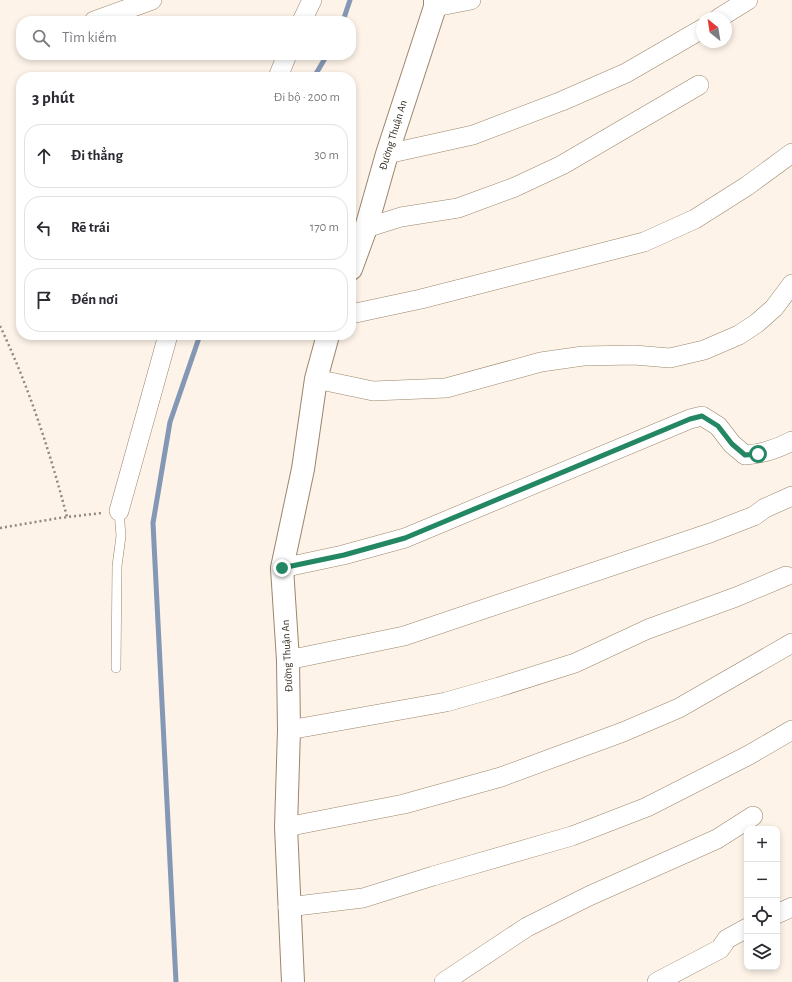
<!DOCTYPE html>
<html lang="vi">
<head>
<meta charset="utf-8">
<style>
	body { margin:0; font-family:"Alegreya Sans",sans-serif; background:#f7f7f7; color:#2b2b33 }
	.controls { position:absolute; right:12px; bottom:12px; display:grid; overflow:hidden; border-radius:8px; box-shadow:0 2px 6px #0003 }
	.controls button { width:36px; height:36px; display:grid; place-items:center; padding:0; border:0; border-bottom:1px solid #e1e1e2; background:#fff; color:#2b2b33; font:20px sans-serif }
	.compass { position:absolute; left:696px; top:12px; width:36px; height:36px; border-radius:50%; background:#fff; box-shadow:0 2px 6px #0003; rotate:330deg }
	.stop { position:absolute; width:12px; height:12px; margin:-9px; border:3px solid #228762; border-radius:50%; background:#fff }
	.stop.end { background:#228762; border-color:#fff; box-shadow:0 1px 4px #0008 }
	.list { margin:0; padding:0; list-style:none }
	h2 { display:flex; justify-content:space-between; align-items:center; height:52px; margin:0; padding:0 16px; font-size:17px }
	h2 small { font-size:13px; font-weight:400; color:#7c7c81 }
	.list li { display:grid; grid-template-columns:26px 1fr auto; gap:12px; align-items:center; box-sizing:border-box; height:64px; margin:0 8px 8px; padding:0 8px; border:1px solid #e1e1e2; border-radius:16px }
	.list b { display:block; font-size:15px; white-space:nowrap }
	.list em { font-size:13px; font-style:normal; color:#7c7c81 }
	.icon { flex:none; width:22px; height:22px; fill:none; stroke:currentColor; stroke-width:2; stroke-linecap:round; stroke-linejoin:round }
	.map { position:relative; flex:none; width:792px; height:982px; overflow:hidden }
	.search { position:absolute; background:#fff; box-shadow:0 2px 6px #0003; left:16px; top:16px; width:340px; height:44px; display:flex; align-items:center; gap:10px; box-sizing:border-box; padding:0 14px; border-radius:16px; color:#7c7c81; font-size:15px }
	.panel { position:absolute; background:#fff; box-shadow:0 2px 6px #0003; left:16px; top:72px; width:340px; height:268px; border-radius:16px }
	.map>svg:first-child { display:block }
</style>
</head>
<body>
<div class="map">
<svg width="792" height="982" viewBox="0 0 792 982">
	<rect width="100%" height="100%" fill="#fdf3e8"/>
	<g fill="none" stroke-linecap="round" stroke-linejoin="round">
		<path stroke="#8497b4" stroke-width="5" d="M343 21 350 0
			M314 77 327 55
			M176 982 153 523 170 422 200 335"/>
		<g stroke="#9b866b" stroke-width="10">
			<path id="service" d="M116 668 117 566 121 536 119 511"/>
		</g>
		<g stroke="#9b866b" stroke-width="20">
			<path id="minor" d="M435 7 471 0
				M719 18 748 0
				M94 21 152 0
				M302 21 312 0
				M278 77 287 55
				M387 154 473 135 562 101 626 73 702 29
				M366 228 401 217 458 208 515 187 562 165 699 85
				M351 314 421 299 644 242 695 219 747 186 792 153
				M316 379 373 391 446 388 541 362 583 356 634 355 670 358 704 350 739 335 757 323 774 308 792 284
				M119 511 168 335
				M282 568 343 555 405 538 690 419 702 416 718 426 732 444 745 455C762 454 777 449 792 441
				M288 660 404 636 710 533 754 516 765 508 792 496
				M289 730 446 702 499 687 575 663 648 629 736 597 786 576
				M286 827 404 804 501 777 623 732 679 708 792 643
				M288 907 363 898 433 876 572 836 647 807 749 755 792 730
				M777 914 792 907
				M444 982 527 927 589 896 717 839 753 816
				M657 982 720 949 727 939 747 928"/>
		</g>
		<g stroke="#9b866b" stroke-width="24">
			<path id="trunk" d="M351 269 366 228 387 154 435 7V0
				M293 982 286 827 289 730 288 660 282 568 303 469 316 379 328 335"/>
		</g>
		<path stroke="#92887d" stroke-width="2.5" stroke-dasharray="2 3" stroke-linecap="butt" d="M0 326C29 387 50 452 67 517
			M0 528 59 518 102 513"/>
		<use href="#service" stroke="#fff" stroke-width="9"/>
		<use href="#minor" stroke="#fff" stroke-width="19"/>
		<use href="#trunk" stroke="#fff" stroke-width="22"/>
	</g>
	<g fill="none" stroke-linecap="round" stroke-linejoin="round">
		<path stroke="#228762" stroke-width="5" d="M282 568 344 555 405 538 690 419 702 416 718 426 732 444 745 455 758 454"/>
	</g>
	<g text-anchor="middle" dominant-baseline="central" stroke-width="3" stroke-linejoin="round" paint-order="stroke">
		<g font-size="11" fill="#342b20" stroke="#fff">
			<text transform="translate(393 135) rotate(-73)">Đường Thuận An</text>
			<text transform="translate(287 656) rotate(-93)">Đường Thuận An</text>
		</g>
	</g>
</svg>
<div class="controls">
<button>+</button>
<button>−</button>
<button><svg class="icon" aria-label="locate" viewBox="0 0 24 24"><circle cx="12" cy="12" r="6"/><path d="M12 2v4M12 18v4M2 12h4M18 12h4"/></svg></button>
<button><svg class="icon" aria-label="layers" viewBox="0 0 24 24"><path d="M12 4l9 5-9 5-9-5zM3 14l9 5 9-5"/></svg></button>
</div>
<svg class="compass" viewBox="-18 -18 36 36"><path d="M0-13l5 13h-10z" fill="#e53935"/><path d="M0 13l5-13h-10z" fill="#7c7c81"/></svg>
<div class="stop" style="left:758px;top:454px"></div>
<div class="stop end" style="left:282px;top:568px"></div>
<div class="search"><svg class="icon" aria-label="search" viewBox="0 0 24 24"><circle cx="10" cy="10" r="6"/><path d="M15 15l6 6"/></svg>Tìm kiếm</div>
<section class="panel">
<h2>3 phút<small>Đi bộ · 200 m</small></h2>
<ul class="list">
<li><svg class="icon" aria-label="ahead" viewBox="0 0 24 24"><path d="M12 20V5M6 11l6-6 6 6"/></svg><div><b>Đi thẳng</b></div><em>30 m</em></li>
<li><svg class="icon" aria-label="left" viewBox="0 0 24 24"><path d="M17 20v-9H6M10 6l-5 5 5 5"/></svg><div><b>Rẽ trái</b></div><em>170 m</em></li>
<li><svg class="icon" aria-label="arrive" viewBox="0 0 24 24"><path d="M6 21V4h12l-3 4 3 4H6"/></svg><div><b>Đến nơi</b></div></li>
</ul>
</section>
</div>
</body>
</html>
